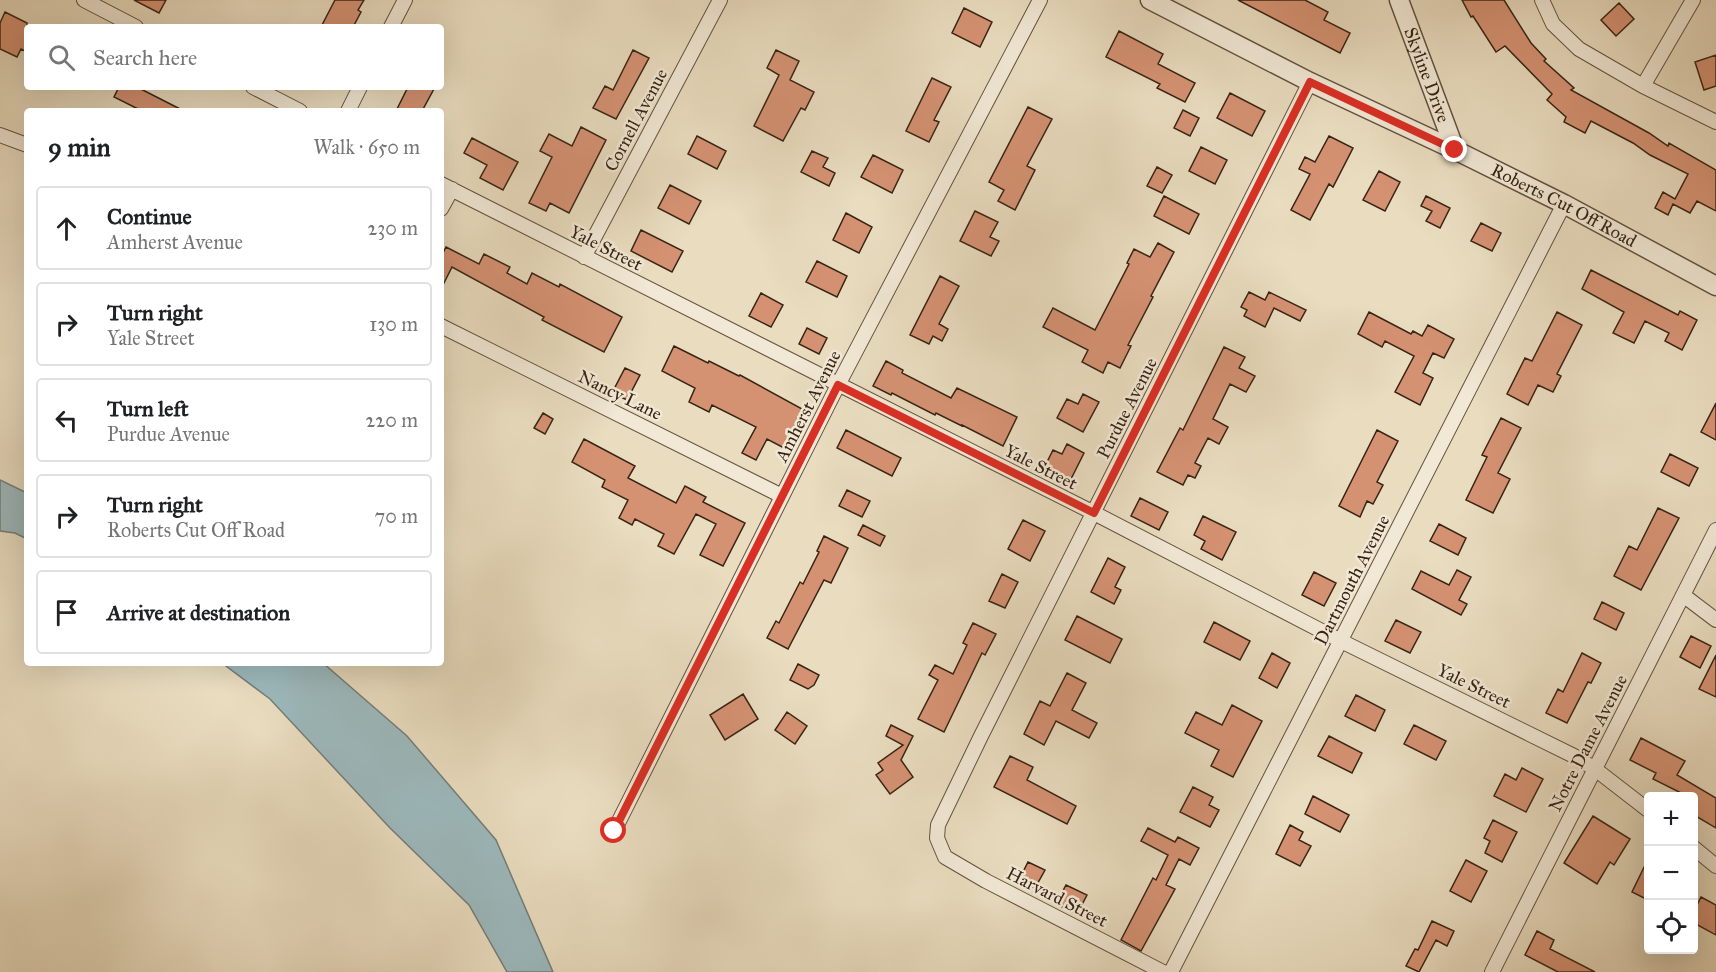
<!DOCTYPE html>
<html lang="en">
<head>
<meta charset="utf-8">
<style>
	body { margin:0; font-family:"IM FELL Great Primer",serif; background:#f2f2f2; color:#202124 }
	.controls { position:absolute; right:18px; bottom:18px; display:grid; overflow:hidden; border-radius:6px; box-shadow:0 6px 24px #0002 }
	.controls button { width:54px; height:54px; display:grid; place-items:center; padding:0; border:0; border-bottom:2px solid #e0e0e0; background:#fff; color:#202124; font:30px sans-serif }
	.stop { position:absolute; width:18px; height:18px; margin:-14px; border:4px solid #d93025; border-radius:50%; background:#fff }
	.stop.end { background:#d93025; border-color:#fff; box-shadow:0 2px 6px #0008 }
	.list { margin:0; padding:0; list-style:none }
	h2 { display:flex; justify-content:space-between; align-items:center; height:78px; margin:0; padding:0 24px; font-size:26px }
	h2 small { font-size:20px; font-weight:400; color:#757577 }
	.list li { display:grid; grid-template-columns:39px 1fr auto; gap:18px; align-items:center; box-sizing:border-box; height:84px; margin:0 12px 12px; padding:0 12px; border:2px solid #e0e0e0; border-radius:6px }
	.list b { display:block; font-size:22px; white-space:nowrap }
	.list p { margin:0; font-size:20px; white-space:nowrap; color:#757577 }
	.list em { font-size:20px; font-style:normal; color:#757577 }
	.icon { flex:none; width:33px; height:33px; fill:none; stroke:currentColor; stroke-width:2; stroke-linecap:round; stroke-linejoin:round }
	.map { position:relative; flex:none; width:1716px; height:972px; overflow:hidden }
	.search { position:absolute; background:#fff; box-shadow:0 6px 24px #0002; left:24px; top:24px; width:420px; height:66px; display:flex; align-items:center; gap:15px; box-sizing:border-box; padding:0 21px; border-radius:6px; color:#757577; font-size:22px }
	.panel { position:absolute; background:#fff; box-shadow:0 6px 24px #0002; left:24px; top:108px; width:420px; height:558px; border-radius:6px }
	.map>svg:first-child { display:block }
</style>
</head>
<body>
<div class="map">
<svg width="1716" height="972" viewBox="0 0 1716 972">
	<rect width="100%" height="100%" fill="#e9dcbf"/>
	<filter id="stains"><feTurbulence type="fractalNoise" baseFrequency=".00333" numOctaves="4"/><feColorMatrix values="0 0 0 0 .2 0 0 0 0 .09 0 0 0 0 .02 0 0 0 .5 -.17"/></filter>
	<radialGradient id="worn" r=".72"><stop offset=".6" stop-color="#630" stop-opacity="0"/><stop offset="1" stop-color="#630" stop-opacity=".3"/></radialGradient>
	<path fill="#9cb9bd" stroke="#747d79" stroke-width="1.5" d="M0 480 27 493V539L15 533 0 531Z
		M222 663H323L407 736 496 840 553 972H507L469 905 390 828 270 699Z"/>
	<path fill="#d59273" stroke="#382414" stroke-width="1.5" d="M134 0H166L159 13Z
		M335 0H364L358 10 361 12 353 27H321Z
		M1238 0H1305L1328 12 1324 20 1350 33 1340 53Z
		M1462 0H1504L1531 43 1546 59 1544 61 1574 88 1571 90 1649 133 1668 146 1669 143 1716 170V211L1697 201 1690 213 1673 204 1668 215 1655 208 1663 192 1675 199 1688 174 1650 155 1633 143 1591 121 1585 133 1564 122 1566 117 1547 100 1552 94 1505 46 1496 52 1473 16 1471 17Z
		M1619 3 1634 19 1616 36 1601 20Z
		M964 8 992 22 980 47 952 33Z
		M5 12 27 23V52L21 49 17 57 0 49V23Z
		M1119 31 1163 54 1158 64 1195 83 1185 102 1157 88 1160 84 1106 57Z
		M633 50 649 58 616 119 593 108 605 86 613 90Z
		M776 50 799 61 790 80 814 92 805 110 801 108 783 141 754 126 779 75 767 68Z
		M1716 55V86L1704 90 1695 62Z
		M932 78 951 87 934 120 939 122 929 142 906 131Z
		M119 87H137L184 111H142L114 97Z
		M408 87H435L422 111H396Z
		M1230 93 1265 111 1252 136 1217 118Z
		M1028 107 1052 119 1027 166 1035 170 1015 210 998 201 1004 190 989 182Z
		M1183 110 1199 118 1190 136 1174 128Z
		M581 127 606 140 569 213 550 203 546 211 529 203 552 157 540 151 549 134 572 146Z
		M697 136 726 151 717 169 688 154Z
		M1329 136 1353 148 1333 187 1329 184 1310 220 1291 210 1310 174 1299 169 1305 157 1315 162Z
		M472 138 518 162 503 190 480 178 487 165 464 153Z
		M1201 147 1227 160 1215 184 1189 171Z
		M812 151 828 158 823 167 835 173 829 186 801 172Z
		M873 155 903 170 892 193 861 177Z
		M1157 167 1172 175 1162 193 1147 186Z
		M1379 171 1400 182 1385 211 1363 200Z
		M670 185 701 201 689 224 658 208Z
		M1164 196 1199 214 1189 234 1154 216Z
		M1426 196 1450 208 1440 228 1426 221 1432 211 1421 206Z
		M975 211 998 222 990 237 999 241 991 256 960 241Z
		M846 213 872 227 859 253 833 240Z
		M1481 223 1501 233 1492 251 1471 241Z
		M641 230 683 251 672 272 631 251Z
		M1158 243 1174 252 1151 296 1153 297 1128 345 1131 346 1120 368 1108 362 1103 373 1082 362 1088 350 1043 327 1053 308 1095 330 1129 264 1127 263 1134 249 1150 257Z
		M446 247 479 264 484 254 510 267 507 273 527 284 532 273 559 287 560 284 622 317 604 352 542 320 544 317 452 267 441 289V257Z
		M817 261 847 276 837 297 806 282Z
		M1591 270 1678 315 1680 311 1697 320 1682 350 1665 341 1669 333 1645 321 1634 343 1613 333 1624 312 1582 289Z
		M940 276 959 286 939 324 948 329 942 341 933 336 929 344 910 335Z
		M1249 292 1265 300 1269 292 1306 310 1300 321 1274 308 1265 327 1244 316 1247 310 1241 307Z
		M761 293 783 305 771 327 749 316Z
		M1369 312 1411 334 1413 331 1422 336 1428 325 1454 339 1444 358 1433 353 1423 373 1433 378 1420 405 1395 392 1414 356 1385 341 1382 347 1358 334Z
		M1557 312 1582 325 1557 374 1561 376 1553 392 1538 385 1528 405 1507 394 1525 358 1532 361Z
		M807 328 827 338 819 354 799 344Z
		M674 346 708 363 709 361 739 376 740 375 804 410 784 448 767 439 756 460 742 453 756 427 712 405 709 412 689 402 695 388 662 371Z
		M1224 347 1245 357 1239 368 1255 376 1246 392 1230 384 1213 419 1228 427 1219 444 1208 438 1195 463 1201 466 1195 478 1188 475 1183 485 1157 472 1180 428 1183 430Z
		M886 361 903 370 902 373 951 398 957 388 1017 417 1003 446 962 425V426L936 413 935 415 892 393 891 395 873 386Z
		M625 368 640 375 627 400 612 393Z
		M1083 394 1099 402 1083 432 1057 418 1067 399 1078 404Z
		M1716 403V440L1701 432Z
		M543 413 553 419 545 434 534 428Z
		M1501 418 1521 428 1498 473 1510 479 1493 513 1466 500 1487 457 1482 455Z
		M846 430 901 458 892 476 837 448Z
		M1377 430 1398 441 1377 482 1383 485 1373 504 1367 501 1360 517 1339 506Z
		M584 439 635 466 628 478 676 503 685 486 706 497 703 502 745 523 723 566 700 555 716 524 696 514 674 554 658 546 664 534 635 519 632 525 619 518 628 500 602 487 605 480 572 462Z
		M1067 444 1084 453 1069 483 1043 470 1053 450 1062 454Z
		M1670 454 1698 468 1689 486 1661 472Z
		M847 490 870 501 862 517 839 506Z
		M1140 498 1168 512 1159 530 1131 516Z
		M1658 508 1679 518 1641 590 1614 576 1629 546 1637 550Z
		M1203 516 1236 532 1222 560 1201 549 1205 541 1194 535Z
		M1023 520 1045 531 1030 561 1008 549Z
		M1439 524 1466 538 1458 555 1430 541Z
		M863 525 885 536 880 546 858 535Z
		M824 536 848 548 831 583 824 580 788 649 767 638 776 621 779 623 800 582 803 584 819 552 817 551Z
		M1108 558 1125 567 1115 587 1121 590 1114 604 1091 592Z
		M1457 570 1471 577 1459 600 1467 604 1461 615 1412 589 1421 571 1449 585Z
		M1314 572 1336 583 1324 606 1302 595Z
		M1002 574 1018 582 1005 608 989 601Z
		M1602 602 1624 613 1616 630 1594 619Z
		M1077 616 1122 639 1110 663 1065 640Z
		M1396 620 1421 632 1410 653 1385 641Z
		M1214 622 1250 641 1240 660 1204 642Z
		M973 623 996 634 985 655 982 653 944 732 918 719 938 680 929 675 935 665 953 674 967 645 963 643Z
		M1691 636 1711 646 1700 668 1680 657Z
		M1272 653 1290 663 1277 688 1259 678Z
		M1582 653 1601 663 1591 683 1588 682 1567 723 1546 713 1558 689 1563 692Z
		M1716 655V697L1699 689Z
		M798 664 819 675 814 685 808 689 790 680Z
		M1067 673 1086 683 1072 710 1097 723 1089 738 1056 721 1044 745 1024 734 1040 701 1050 706Z
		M743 694 758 719 725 740 710 715Z
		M1356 695 1385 710 1375 731 1345 716Z
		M1232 705 1262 721 1233 777 1211 766 1219 750 1185 733 1196 712 1222 725Z
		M787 712 807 726 795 744 775 730Z
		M891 725 913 736 901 760 913 777 890 794 876 775 883 770 878 763 903 745 886 736Z
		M1414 725 1446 741 1436 760 1404 744Z
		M1329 736 1362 753 1352 773 1318 756Z
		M1641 738 1685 761 1677 775 1716 798V828L1694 815V796H1687L1653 779 1656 773 1630 760Z
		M1010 756 1033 767 1027 780 1076 806 1067 824 994 787Z
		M1522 768 1543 779 1526 812 1494 796 1505 774 1516 780Z
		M1193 787 1213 797 1209 805 1219 810 1210 827 1180 812Z
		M1313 796 1349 815 1340 832 1305 814Z
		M1593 816 1630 839 1614 865 1610 862 1597 884 1564 863Z
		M1493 820 1517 832 1502 862 1485 853 1490 841 1484 838Z
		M1290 825 1303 832 1299 840 1311 846 1300 866 1276 854Z
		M1148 828 1175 842 1178 837 1199 848 1190 865 1179 859 1166 885 1175 889 1141 951 1121 940 1153 878 1156 880 1168 855 1141 841Z
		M1648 859V900L1632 892Z
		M1466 860 1487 871 1471 902 1450 891Z
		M1028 862 1045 870 1035 888 1019 880Z
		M1066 885 1087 895 1077 914 1056 904Z
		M1701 897 1716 905V935L1694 923V911Z
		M1432 921 1454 931 1447 946 1436 940 1419 972 1406 966 1415 949 1418 950Z
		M1537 931 1554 940 1550 949 1595 972H1558L1525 955Z"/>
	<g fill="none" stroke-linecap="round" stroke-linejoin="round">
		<g stroke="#64523f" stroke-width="16">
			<path id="minor" d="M84 0 136 27
				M1542 0 1553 24 1579 49 1643 86 1716 122
				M391 27 405 0
				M1643 86 1693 0
				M253 87 300 111
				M348 111 360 87
				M0 135 27 145
				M441 184 1094 513 1341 641 1574 756 1595 769 1648 810
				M441 209 452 189
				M584 257 720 0
				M441 326 782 496
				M1683 595 1716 620
				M614 831 838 385 1040 0
				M1694 848 1716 866
				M1163 972 986 881 945 857 937 838 938 825 981 736 1310 82
				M1171 972 1564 204
				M1492 972 1716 530"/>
		</g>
		<g stroke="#64523f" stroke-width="21">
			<g id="tertiary">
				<path id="s1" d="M1150 0 1310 82 1455 150 1564 204 1716 286"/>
				<path id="s2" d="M1399 0 1455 150"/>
			</g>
		</g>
		<use href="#minor" stroke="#f1e8d5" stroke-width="14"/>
		<use href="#tertiary" stroke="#f1e8d5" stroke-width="18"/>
	</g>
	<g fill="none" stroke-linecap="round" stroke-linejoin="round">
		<path stroke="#d93025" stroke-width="8" d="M614 831 838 385 1094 513 1310 82 1455 150"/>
	</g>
	<g text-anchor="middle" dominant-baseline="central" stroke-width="5" stroke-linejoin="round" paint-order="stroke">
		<g font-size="18" fill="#382414" stroke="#f1e8d5">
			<text stroke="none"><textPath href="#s2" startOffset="80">Skyline Drive</textPath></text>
			<text transform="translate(636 120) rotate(-62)">Cornell Avenue</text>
			<text stroke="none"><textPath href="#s1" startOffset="462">Roberts Cut Off Road</textPath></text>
			<text transform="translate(606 248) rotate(27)">Yale Street</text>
			<text transform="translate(620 395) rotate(26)">Nancy Lane</text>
			<text transform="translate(808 406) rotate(-63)">Amherst Avenue</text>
			<text transform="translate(1127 408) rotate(-63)">Purdue Avenue</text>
			<text transform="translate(1041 467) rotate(27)">Yale Street</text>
			<text transform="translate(1352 580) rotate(-63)">Dartmouth Avenue</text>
			<text transform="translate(1474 686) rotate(26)">Yale Street</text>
			<text transform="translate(1588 743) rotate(-63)">Notre Dame Avenue</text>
			<text transform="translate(1057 897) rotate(27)">Harvard Street</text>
		</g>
	</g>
	<rect width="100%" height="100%" filter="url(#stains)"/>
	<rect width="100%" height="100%" fill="url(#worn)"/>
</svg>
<div class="controls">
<button>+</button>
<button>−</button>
<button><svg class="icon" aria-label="locate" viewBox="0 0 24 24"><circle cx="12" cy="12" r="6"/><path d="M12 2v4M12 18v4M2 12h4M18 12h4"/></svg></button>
</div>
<div class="stop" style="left:614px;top:831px"></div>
<div class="stop end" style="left:1455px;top:150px"></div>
<div class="search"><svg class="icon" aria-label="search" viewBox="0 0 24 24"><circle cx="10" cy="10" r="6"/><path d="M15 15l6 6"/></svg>Search here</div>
<section class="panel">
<h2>9 min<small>Walk · 650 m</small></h2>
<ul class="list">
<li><svg class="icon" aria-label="ahead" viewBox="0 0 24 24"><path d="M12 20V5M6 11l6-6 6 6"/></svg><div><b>Continue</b><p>Amherst Avenue</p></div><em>230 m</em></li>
<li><svg class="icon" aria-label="right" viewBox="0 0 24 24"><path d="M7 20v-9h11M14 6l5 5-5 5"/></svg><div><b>Turn right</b><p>Yale Street</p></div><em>130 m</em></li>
<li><svg class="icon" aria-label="left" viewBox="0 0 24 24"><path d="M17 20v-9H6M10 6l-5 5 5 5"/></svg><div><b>Turn left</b><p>Purdue Avenue</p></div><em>220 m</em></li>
<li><svg class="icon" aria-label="right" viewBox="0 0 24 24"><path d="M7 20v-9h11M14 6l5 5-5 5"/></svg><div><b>Turn right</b><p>Roberts Cut Off Road</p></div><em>70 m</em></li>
<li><svg class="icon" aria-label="arrive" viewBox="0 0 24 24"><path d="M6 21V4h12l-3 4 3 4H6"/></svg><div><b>Arrive at destination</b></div></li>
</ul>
</section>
</div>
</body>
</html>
